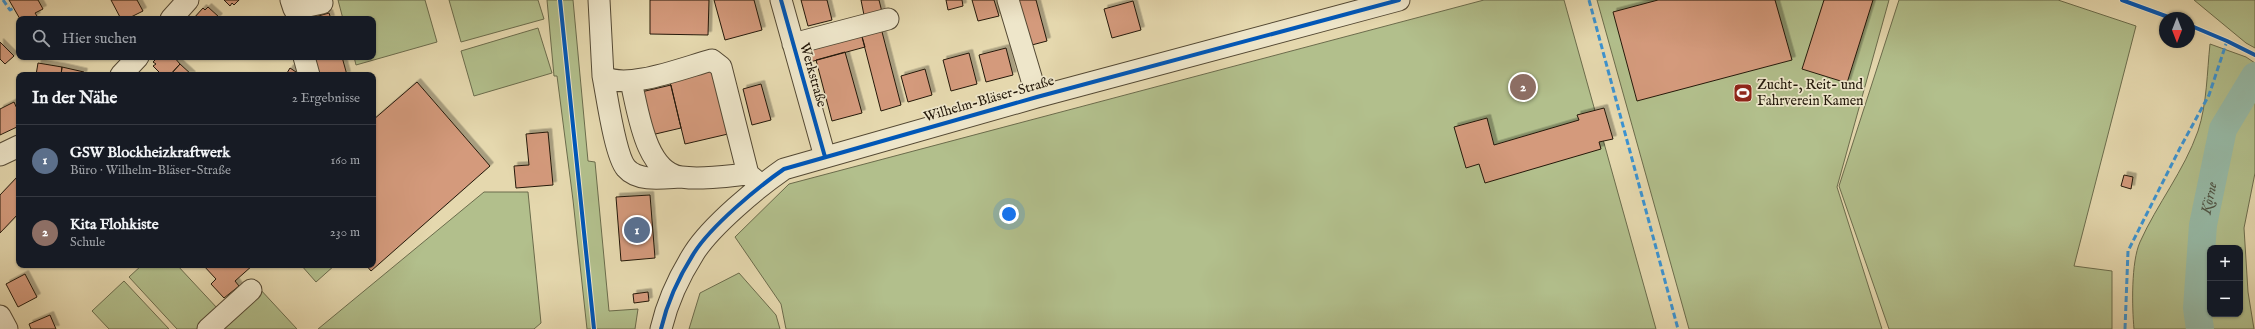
<!DOCTYPE html>
<html lang="de">
<head>
<meta charset="utf-8">
<style>
	body { margin:0; font-family:"IM FELL English",serif; background:#20242c; color:#f1f3f6 }
	.controls { position:absolute; right:12px; bottom:12px; display:grid; overflow:hidden; border-radius:8px; box-shadow:0 1px 3px #0004 }
	.controls button { width:36px; height:36px; display:grid; place-items:center; padding:0; border:0; border-bottom:1px solid #363941; background:#171b24; color:#f1f3f6; font:20px sans-serif }
	.compass { position:absolute; left:2159px; top:12px; width:36px; height:36px; border-radius:50%; background:#171b24; box-shadow:0 1px 3px #0004; rotate:180deg }
	.you { position:absolute; left:1009px; top:214px; width:14px; height:14px; margin:-10px; border:3px solid #fff; border-radius:50%; background:#1a73e8; box-shadow:0 0 0 6px #1a73e833 }
	.badge { display:grid; place-items:center; width:26px; height:26px; border-radius:50%; background:#b45309; color:#fff; font-size:13px; font-weight:700 }
	.pin { position:absolute; translate:-50% -50%; border:2px solid #fff; box-shadow:0 1px 4px #0006 }
	.list { margin:0; padding:0; list-style:none }
	h2 { display:flex; justify-content:space-between; align-items:center; height:52px; margin:0; padding:0 16px; font-size:17px }
	h2 small { font-size:13px; font-weight:400; color:#9ea1a6 }
	.list li { display:grid; grid-template-columns:26px 1fr auto; gap:12px; align-items:center; box-sizing:border-box; height:72px; padding:0 16px; border-top:1px solid #363941 }
	.list b { display:block; font-size:15px; white-space:nowrap }
	.list p { margin:0; font-size:13px; white-space:nowrap; color:#9ea1a6 }
	.list em { font-size:13px; font-style:normal; color:#9ea1a6 }
	.icon { flex:none; width:22px; height:22px; fill:none; stroke:currentColor; stroke-width:2; stroke-linecap:round; stroke-linejoin:round }
	.map { position:relative; flex:none; width:2255px; height:329px; overflow:hidden }
	.search { position:absolute; background:#171b24; box-shadow:0 1px 3px #0004; left:16px; top:16px; width:360px; height:44px; display:flex; align-items:center; gap:10px; box-sizing:border-box; padding:0 14px; border-radius:8px; color:#9ea1a6; font-size:15px }
	.panel { position:absolute; background:#171b24; box-shadow:0 1px 3px #0004; left:16px; top:72px; width:360px; height:196px; border-radius:8px }
	.map>svg:first-child { display:block }
</style>
</head>
<body>
<div class="map">
<svg width="2255" height="329" viewBox="0 0 2255 329">
	<defs>
		<filter id="shadow"><feDropShadow dx="3.5" dy="-3.5" stdDeviation="0" flood-color="#0004"/></filter>
	</defs>
	<rect width="100%" height="100%" fill="#e5d8ae"/>
	<filter id="stains"><feTurbulence type="fractalNoise" baseFrequency=".005" numOctaves="4"/><feColorMatrix values="0 0 0 0 .2 0 0 0 0 .09 0 0 0 0 .02 0 0 0 .5 -.17"/></filter>
	<radialGradient id="worn" r=".72"><stop offset=".6" stop-color="#630" stop-opacity="0"/><stop offset="1" stop-color="#630" stop-opacity=".3"/></radialGradient>
	<path fill="#b2bf8c" stroke="#6b6c4c" fill-rule="evenodd" d="M338 0H425L437 42 356 65 354 57H373V19H343Z
		M449 0H538L544 19 461 42Z
		M547 0H573L588 161 595 162 609 311 638 309 635 329H587L573 200 557 76H554Z
		M1484 0H1564L1656 329H786L781 304 735 237 789 184Z
		M1597 0H1889L1837 187 1882 329H1689Z
		M1899 0H2058L2136 26 2074 266 2112 271V329H1889L1839 186Z
		M2194 0H2255V48L2246 43Z
		M538 28 552 73 474 96 461 51Z
		M2210 44 2246 57 2255 63V173L2244 228 2248 292 2254 329H2134C2132 307 2131 262 2140 242 2157 204 2184 171 2198 131 2207 104 2207 72 2210 44ZM2210 248H2240V314H2210Z
		M484 192H528L541 323 534 329H318Z
		M142 265H177L218 309 197 329H177L129 277Z
		M301 265H335L316 282Z
		M739 273 776 315 780 329H689L700 293Z
		M124 281 169 329H109L92 311Z
		M259 288 297 329H215Z"/>
	<g fill="none" stroke-linecap="round" stroke-linejoin="round">
		<path stroke="#96baa7" stroke-width="28" id="s1" d="M2200 329 2197 308 2203 225 2223 129 2255 76"/>
	</g>
	<path fill="#d49a7c" stroke="#24190b" filter="url(#shadow)" d="M9 0H38L43 9 35 13 37 16 32 19H20Z
		M111 0H137L143 11 127 19H121Z
		M224 0H239L234 5 232 3 230 6Z
		M650 0H709L708 35 650 34Z
		M714 0H754L762 30 725 40Z
		M801 0H827L832 20 808 26Z
		M861 0H879L882 12 864 15Z
		M946 0H962L963 6 948 10Z
		M972 0H994L999 16 978 21Z
		M1016 0H1036L1047 41 1028 46Z
		M1658 0H1775L1792 60 1637 101 1613 12Z
		M1824 0H1873L1847 83 1802 69Z
		M1133 1 1141 30 1112 38 1104 9Z
		M208 7 219 17 217 19H193L203 8 205 10Z
		M329 13 331 19H308Z
		M881 28 901 105 881 111 861 33Z
		M861 33 865 47 810 62 807 47Z
		M0 42 14 56 5 64 0 59Z
		M1006 48 1013 75 986 82 979 55Z
		M845 52 862 113 832 121 816 60Z
		M969 53 977 84 951 91 943 60Z
		M158 57H174L180 64 170 75H162L153 66 156 64 153 62Z
		M308 57H342L347 75H313Z
		M38 63 62 67 61 75H36Z
		M180 64 192 75H170Z
		M62 67 84 72 83 75H61Z
		M290 68 296 72 294 75 287 73Z
		M711 68 728 134 685 144 669 78Z
		M925 69 932 95 908 102 901 76Z
		M417 82 490 166 371 271 366 265H373V120Z
		M761 84 771 120 752 125 743 89Z
		M671 85 681 128 647 136 637 93Z
		M14 102 19 113V126L0 135V109Z
		M1604 108 1613 139 1599 142 1601 149 1485 183 1479 164 1466 168 1454 127 1487 118 1494 145 1579 120 1577 115Z
		M548 132 553 185 516 188 514 166 529 165 526 134Z
		M19 175V213L0 233V195Z
		M2124 175 2133 177 2131 189 2121 186Z
		M650 195 655 258 621 261 616 197Z
		M203 265H253L235 281 239 286 224 298 211 284 216 279Z
		M25 274 37 297 18 307 6 284Z
		M648 292 649 301 634 303 633 294Z
		M50 315 56 329H31L29 324Z"/>
	<g fill="none" stroke-linecap="round" stroke-linejoin="round">
		<g stroke="#544934" stroke-width="23">
			<path id="minor" d="M291 0 294 9 322 3
				M599 0 603 76C626 91 685 67 712 60L721 67 748 174 761 185
				M781 0 825 157
				M1008 0 1037 97
				M171 19 188 0
				M793 44 888 19
				M304 57 309 75
				M121 75 138 57
				M603 76C607 96 615 155 626 168 638 182 663 178 679 177
				M631 82C638 110 645 172 681 177 703 180 726 176 748 174
				M0 155 19 146
				M0 316 7 329
				M208 329 251 290
				M661 329C667 303 680 275 694 253 711 226 758 187 784 169L1037 97 1399 0"/>
		</g>
		<use href="#minor" stroke="#eee6ca" stroke-width="21"/>
		<path stroke="#3b93d2" stroke-width="3" stroke-dasharray="6 3" stroke-linecap="butt" d="M3 0 10 10 14 8
			M1589 0 1678 329
			M2125 329 2128 251 2180 148 2209 95 2227 41"/>
		<g stroke="#eee6ca" stroke-width="6">
			<path id="cycleway" d="M560 0 594 329
				M781 0 825 157
				M2122 0 2171 18
				M2189 25 2227 41 2255 55
				M661 329C667 303 680 275 694 253 711 226 758 187 784 169L1037 97 1399 0"/>
		</g>
		<use href="#cycleway" stroke="#0057b8" stroke-width="4"/>
	</g>
	<defs>
		<g id="stadium-square" transform="scale(1)"><rect x="-9" y="-9" width="18" height="18" rx="4" fill="#8f2418" stroke="#eee6ca"/><path d="M0-5a6.5 5 0 1 0 0 10a6.5 5 0 1 0 0-10ZM-3.5-1.8h7v3.6h-7Z" fill="#fff"/></g>
	</defs>
	<g fill-rule="evenodd">
		<use href="#stadium-square" x="1743" y="93"/>
	</g>
	<g text-anchor="middle" dominant-baseline="central" stroke-width="3.5" stroke-linejoin="round" paint-order="stroke">
		<g font-size="14" fill="#24190b" stroke="#eee6ca">
			<text transform="translate(813 75) rotate(74)">Werkstraße</text>
			<text transform="translate(989 99) rotate(-16)">Wilhelm-Bläser-Straße</text>
		</g>
		<g font-size="14" fill="#24190b" stroke="#eee6ca" text-anchor="start">
			<text x="1757" y="85">Zucht-, Reit- und<tspan x="1757" dy="16">Fahrverein Kamen</tspan></text>
		</g>
		<g font-size="15" font-style="italic" fill="#4c5142" stroke="#eee6ca">
			<text stroke="none"><textPath href="#s1" startOffset="132">Körne</textPath></text>
		</g>
	</g>
	<rect width="100%" height="100%" filter="url(#stains)"/>
	<rect width="100%" height="100%" fill="url(#worn)"/>
</svg>
<div class="controls">
<button>+</button>
<button>−</button>
</div>
<svg class="compass" viewBox="-18 -18 36 36"><path d="M0-13l5 13h-10z" fill="#e53935"/><path d="M0 13l5-13h-10z" fill="#9ea1a6"/></svg>
<div class="you"></div>
<div class="pin badge" style="left:637px;top:230px;background:#5c6f8a">1</div>
<div class="pin badge" style="left:1523px;top:87px;background:#8d6e63">2</div>
<div class="search"><svg class="icon" aria-label="search" viewBox="0 0 24 24"><circle cx="10" cy="10" r="6"/><path d="M15 15l6 6"/></svg>Hier suchen</div>
<section class="panel">
<h2>In der Nähe<small>2 Ergebnisse</small></h2>
<ul class="list">
<li><span class="badge" style="background:#5c6f8a">1</span><div><b>GSW Blockheizkraftwerk</b><p>Büro · Wilhelm-Bläser-Straße</p></div><em>160 m</em></li>
<li><span class="badge" style="background:#8d6e63">2</span><div><b>Kita Flohkiste</b><p>Schule</p></div><em>230 m</em></li>
</ul>
</section>
</div>
</body>
</html>
